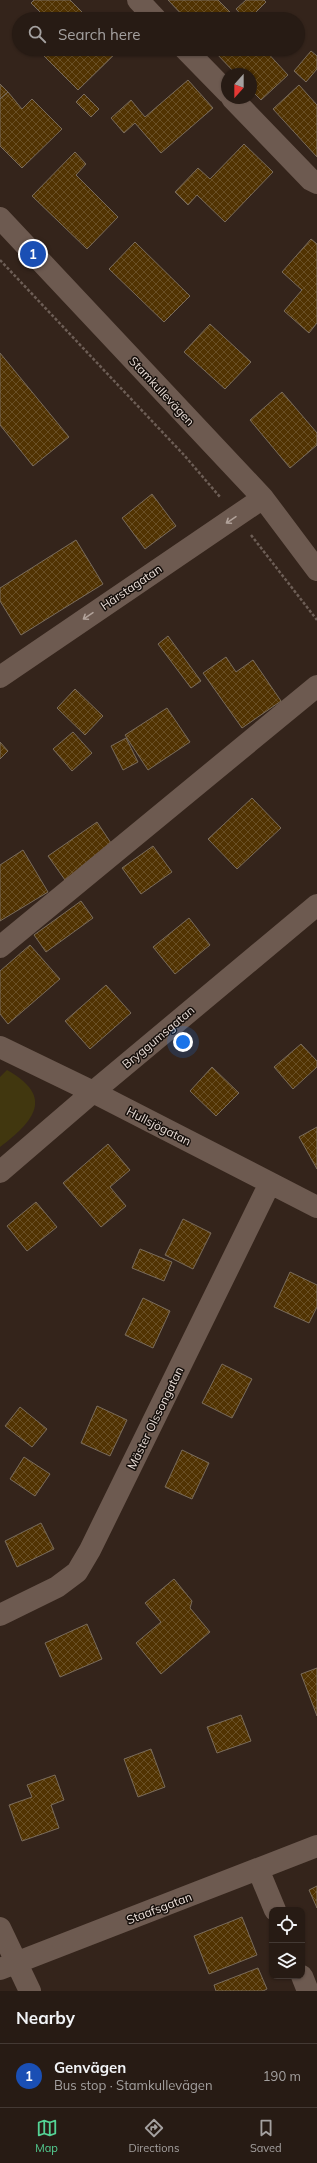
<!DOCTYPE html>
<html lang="en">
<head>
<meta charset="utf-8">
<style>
	body { margin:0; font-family:Mulish,sans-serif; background:#332822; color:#f1f3f6 }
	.controls { position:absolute; right:12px; bottom:12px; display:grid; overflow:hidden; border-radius:8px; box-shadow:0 1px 3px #0004 }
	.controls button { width:36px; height:36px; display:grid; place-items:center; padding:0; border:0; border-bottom:1px solid #433934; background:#271b14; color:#f1f3f6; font:20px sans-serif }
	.compass { position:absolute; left:221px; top:68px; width:36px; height:36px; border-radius:50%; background:#271b14; box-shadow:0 1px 3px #0004; rotate:201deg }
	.you { position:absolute; left:183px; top:1042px; width:14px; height:14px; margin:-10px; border:3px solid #fff; border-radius:50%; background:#1a73e8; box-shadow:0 0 0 6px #1a73e833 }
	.badge { display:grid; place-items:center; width:26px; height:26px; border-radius:50%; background:#54d395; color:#fff; font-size:13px; font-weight:700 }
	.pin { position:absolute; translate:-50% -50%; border:2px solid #fff; box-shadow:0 1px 4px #0006 }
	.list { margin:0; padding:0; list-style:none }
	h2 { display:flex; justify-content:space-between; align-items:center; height:52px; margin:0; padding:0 16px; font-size:17px }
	h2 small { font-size:13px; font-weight:400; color:#a4a1a0 }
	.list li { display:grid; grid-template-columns:26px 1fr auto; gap:12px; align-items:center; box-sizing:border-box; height:64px; padding:0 16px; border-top:1px solid #433934 }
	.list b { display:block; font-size:15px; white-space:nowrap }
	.list p { margin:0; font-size:13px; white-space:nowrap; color:#a4a1a0 }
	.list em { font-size:13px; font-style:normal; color:#a4a1a0 }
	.icon { flex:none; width:22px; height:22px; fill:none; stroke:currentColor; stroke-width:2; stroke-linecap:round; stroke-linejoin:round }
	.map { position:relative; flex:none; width:317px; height:1991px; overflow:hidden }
	.search { position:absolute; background:#271b14; box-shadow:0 1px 3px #0004; left:12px; right:12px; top:12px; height:44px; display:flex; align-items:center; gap:10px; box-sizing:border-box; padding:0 14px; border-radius:22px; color:#a4a1a0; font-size:15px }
	.sheet { height:116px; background:#271b14 }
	nav { display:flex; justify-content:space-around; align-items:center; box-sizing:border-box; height:56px; border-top:1px solid #433934; background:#271b14; font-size:11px; color:#a4a1a0 }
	nav a { display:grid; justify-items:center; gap:2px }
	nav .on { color:#54d395 }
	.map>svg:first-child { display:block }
</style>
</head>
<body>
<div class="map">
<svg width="317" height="1991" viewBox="0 0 317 1991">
	<defs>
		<pattern id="building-cross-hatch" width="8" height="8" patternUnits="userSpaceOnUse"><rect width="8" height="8" fill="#513302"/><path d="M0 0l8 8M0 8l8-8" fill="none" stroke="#6a5026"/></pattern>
	</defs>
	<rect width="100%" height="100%" fill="#34241b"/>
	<path fill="#41370f" d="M7 1070C55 1097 34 1121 0 1147V1077Z"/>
	<path fill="url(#building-cross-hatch)" stroke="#7a6c5c" d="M34 0H70L89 19H33L40 12 31 3Z
		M168 0H218L232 14 227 19H186Z
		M246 0H264L266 2 249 19H245L236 9Z
		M37 49H118L119 50 78 90Z
		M218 49H264L288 75 261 100 251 90V74H236L215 52Z
		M311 51 317 56V69L306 82 294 71Z
		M188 80 213 108 161 153 135 123 124 133 111 118 131 100 145 117Z
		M0 84 8 92 0 99Z
		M299 85 317 105V157L273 109Z
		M8 92 22 109 32 99 62 129 22 168 0 146V99Z
		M84 94 99 109 91 117 76 102Z
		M244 144 273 172 225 222 197 195 188 205 175 192 198 168 210 179Z
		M75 152 86 164 76 175 118 217 87 249 32 196Z
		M311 239 317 244V323L309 333 284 311 302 290 282 272Z
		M135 242 190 296 164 322 109 269Z
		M210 324 251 362 225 389 184 352Z
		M0 353 69 437 33 466 0 425Z
		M282 392 317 433V445L290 468 250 420Z
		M152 494 176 526 145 549 122 518Z
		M76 540 103 584 21 635 0 601V588Z
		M168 636 201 681 191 688 158 644Z
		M226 657 236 672 253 660 281 701 242 728 203 673Z
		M75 689 103 716 85 735 57 708Z
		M167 708 190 742 148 770 125 735Z
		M73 732 92 753 72 771 53 749Z
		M126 738 138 762 123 770 111 746Z
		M0 742 8 751 0 759Z
		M252 798 281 828 237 869 208 839Z
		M97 822 113 846 65 880 48 856Z
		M153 846 172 872 141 894 122 868Z
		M23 850 48 892 0 921V865Z
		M81 901 93 918 46 952 34 935Z
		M189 918 210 945 175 974 153 947Z
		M30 945 60 979 8 1024 0 1014V971Z
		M106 985 131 1013 90 1049 65 1021Z
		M301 1044 317 1061V1067L293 1089 274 1067Z
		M212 1067 239 1093 216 1116 190 1091Z
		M317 1127V1169L299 1137Z
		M108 1144 130 1170 110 1187 126 1206 101 1227 63 1183Z
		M36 1202 57 1227 27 1251 7 1226Z
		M183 1219 211 1233 193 1269 165 1255Z
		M140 1249 172 1262 164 1281 132 1268Z
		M290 1272 317 1285V1307L309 1323 274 1307Z
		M143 1298 170 1311 153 1348 125 1335Z
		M222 1364 252 1379 232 1418 202 1403Z
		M97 1406 127 1420 110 1456 81 1443Z
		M20 1407 47 1429 32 1447 5 1426Z
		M182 1450 209 1463 192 1499 165 1487Z
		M24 1457 50 1474 35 1496 10 1479Z
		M41 1523 54 1549 17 1567 5 1541Z
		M174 1579 192 1601 190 1608 210 1632 161 1674 136 1643 161 1622 145 1603Z
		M87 1624 102 1659 60 1677 45 1643Z
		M317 1668V1716L301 1674Z
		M241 1715 251 1741 217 1753 207 1727Z
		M151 1749 165 1787 138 1797 124 1759Z
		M55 1775 64 1800 51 1805 59 1828 22 1841 9 1805 32 1797 27 1785Z
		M317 1886V1908L309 1890Z
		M242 1917 257 1955 209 1974 194 1936Z
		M258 1968 267 1989 263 1991H216L214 1985Z"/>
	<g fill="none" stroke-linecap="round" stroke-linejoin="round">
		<path stroke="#6d5e56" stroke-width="2.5" stroke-dasharray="3 2" stroke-linecap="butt" d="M0 260 184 455 220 497
			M251 535 317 620"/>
		<path stroke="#6d5a50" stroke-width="22" d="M138 0 156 19
			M185 49 227 92
			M232 98 311 180 317 183
			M0 218 263 498 317 570
			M0 677 263 498
			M0 947 317 686
			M0 1047 93 1092 317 1207
			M0 1172 93 1092 317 905
			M0 1615 57 1587 77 1572 90 1550 270 1183
			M258 1869 275 1910
			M0 1928 30 1991
			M0 1969 317 1846
			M302 1976 308 1991"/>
	</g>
	<defs><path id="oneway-shaft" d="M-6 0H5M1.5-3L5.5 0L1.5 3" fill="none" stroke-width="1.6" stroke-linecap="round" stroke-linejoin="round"/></defs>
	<g stroke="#b1a29a">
		<use href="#oneway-shaft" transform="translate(231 520) rotate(146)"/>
		<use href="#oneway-shaft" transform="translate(88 616) rotate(146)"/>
	</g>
	<g text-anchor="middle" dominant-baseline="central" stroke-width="3" stroke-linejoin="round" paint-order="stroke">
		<g font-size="12" fill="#e8dcd6" stroke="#160f0b">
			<text transform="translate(162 391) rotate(47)">Stamkullevägen</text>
			<text transform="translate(131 587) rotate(-34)">Härstagatan</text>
			<text transform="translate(158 1037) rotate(-40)">Bryggumsgatan</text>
			<text transform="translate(159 1126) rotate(27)">Hullsjögatan</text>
			<text transform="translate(155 1418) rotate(-64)">Mäster Olssongatan</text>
			<text transform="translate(159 1908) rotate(-21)">Staafsgatan</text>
		</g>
	</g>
</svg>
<div class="controls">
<button><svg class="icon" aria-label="locate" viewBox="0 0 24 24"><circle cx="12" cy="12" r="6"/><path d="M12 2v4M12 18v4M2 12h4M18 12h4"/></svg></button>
<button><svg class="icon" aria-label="layers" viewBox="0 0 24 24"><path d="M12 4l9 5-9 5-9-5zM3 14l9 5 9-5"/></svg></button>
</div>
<svg class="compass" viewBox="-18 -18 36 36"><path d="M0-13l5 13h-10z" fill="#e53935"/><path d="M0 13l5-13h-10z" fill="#a4a1a0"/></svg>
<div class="you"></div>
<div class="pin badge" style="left:33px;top:254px;background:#1a4fb4">1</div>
<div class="search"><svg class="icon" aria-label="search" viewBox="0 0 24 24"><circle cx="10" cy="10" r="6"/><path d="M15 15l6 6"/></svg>Search here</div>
</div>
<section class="sheet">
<h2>Nearby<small></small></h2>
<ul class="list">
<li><span class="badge" style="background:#1a4fb4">1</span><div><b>Genvägen</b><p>Bus stop · Stamkullevägen</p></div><em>190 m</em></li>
</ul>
</section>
<nav>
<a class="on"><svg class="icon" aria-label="map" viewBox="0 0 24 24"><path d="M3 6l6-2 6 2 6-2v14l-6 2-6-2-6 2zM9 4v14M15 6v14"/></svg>Map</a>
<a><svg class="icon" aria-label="directions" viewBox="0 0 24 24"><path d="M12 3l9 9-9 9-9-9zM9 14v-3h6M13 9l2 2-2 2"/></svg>Directions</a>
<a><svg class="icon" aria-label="saved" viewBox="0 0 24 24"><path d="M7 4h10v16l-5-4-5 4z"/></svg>Saved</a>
</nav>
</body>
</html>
